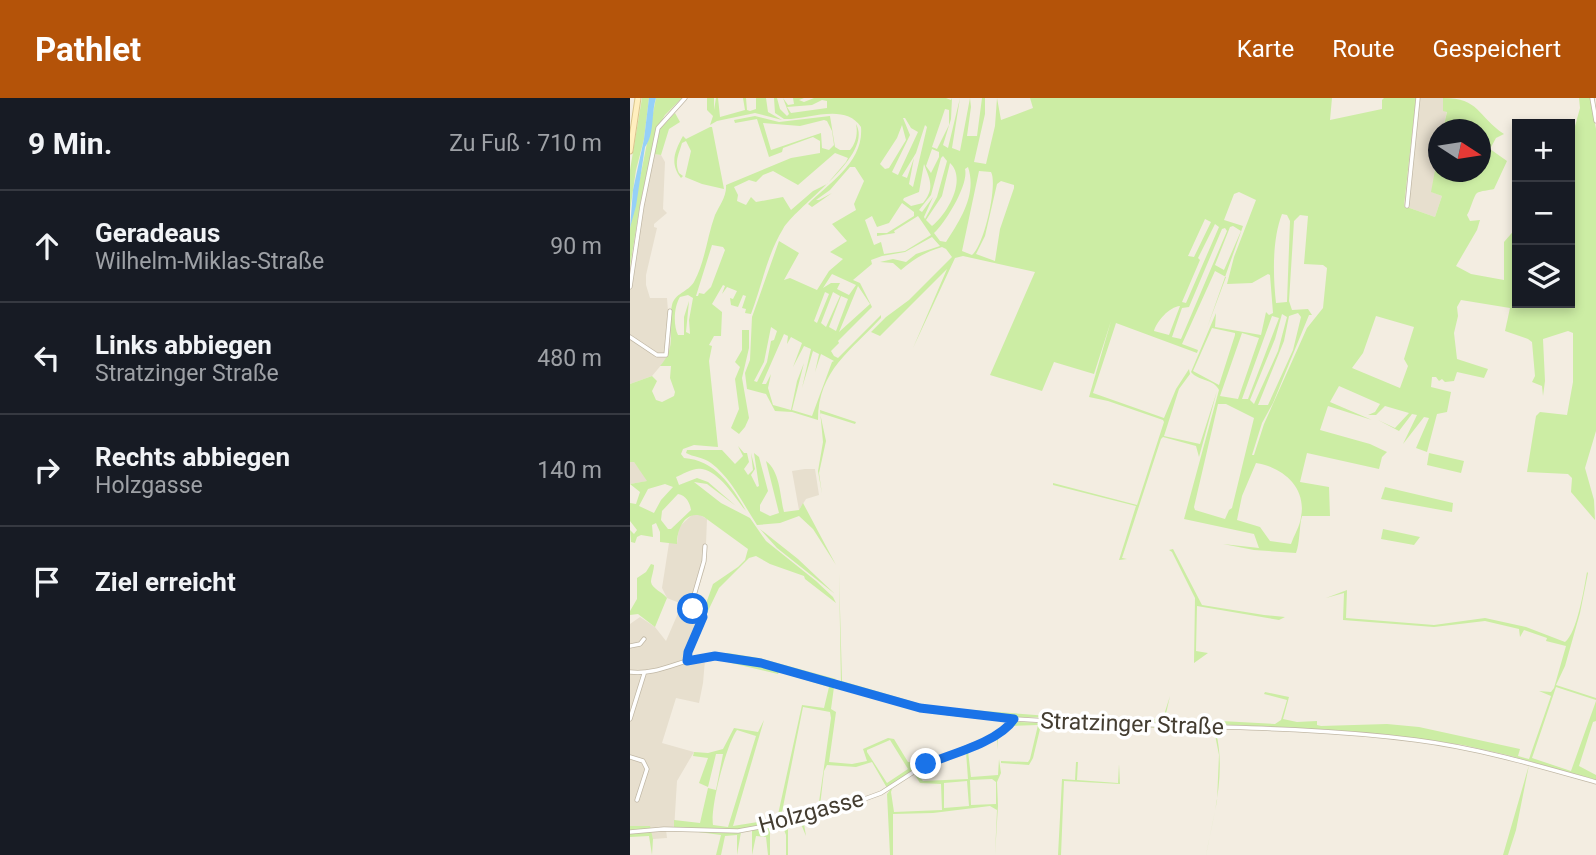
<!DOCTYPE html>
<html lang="de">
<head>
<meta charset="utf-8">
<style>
	body { margin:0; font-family:Roboto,sans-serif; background:#242831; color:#f1f3f6 }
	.controls { position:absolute; right:21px; top:21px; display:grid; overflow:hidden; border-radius:0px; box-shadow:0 4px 10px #0003 }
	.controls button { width:63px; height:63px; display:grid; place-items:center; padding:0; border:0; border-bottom:2px solid #363941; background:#171b24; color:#f1f3f6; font:35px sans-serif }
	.compass { position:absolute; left:798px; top:21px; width:63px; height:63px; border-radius:50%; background:#171b24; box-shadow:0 4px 10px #0003; rotate:102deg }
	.stop { position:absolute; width:21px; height:21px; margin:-16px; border:5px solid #1a73e8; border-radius:50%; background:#fff }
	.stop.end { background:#1a73e8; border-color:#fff; box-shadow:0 2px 7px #0008 }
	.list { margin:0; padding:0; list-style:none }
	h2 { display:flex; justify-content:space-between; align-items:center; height:91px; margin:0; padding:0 28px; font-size:30px }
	h2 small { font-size:23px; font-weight:400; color:#9ea1a6 }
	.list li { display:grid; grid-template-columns:46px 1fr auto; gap:21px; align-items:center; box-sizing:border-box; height:112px; padding:0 28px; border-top:2px solid #363941 }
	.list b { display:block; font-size:26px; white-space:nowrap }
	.list p { margin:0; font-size:23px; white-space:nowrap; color:#9ea1a6 }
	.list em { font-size:23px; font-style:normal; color:#9ea1a6 }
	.icon { flex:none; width:38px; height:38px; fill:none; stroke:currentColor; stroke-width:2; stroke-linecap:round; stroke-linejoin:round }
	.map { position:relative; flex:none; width:966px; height:757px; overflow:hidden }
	header { display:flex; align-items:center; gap:42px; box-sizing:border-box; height:98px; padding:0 35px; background:#b45309; color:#fff }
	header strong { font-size:33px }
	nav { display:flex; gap:38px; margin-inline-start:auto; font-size:24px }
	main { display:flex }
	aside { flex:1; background:#171b24 }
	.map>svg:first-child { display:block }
</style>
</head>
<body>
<header>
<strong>Pathlet</strong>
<nav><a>Karte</a><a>Route</a><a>Gespeichert</a></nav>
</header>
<main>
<aside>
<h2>9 Min.<small>Zu Fuß · 710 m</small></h2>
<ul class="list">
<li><svg class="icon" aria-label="ahead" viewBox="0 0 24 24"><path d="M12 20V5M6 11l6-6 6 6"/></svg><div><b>Geradeaus</b><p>Wilhelm-Miklas-Straße</p></div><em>90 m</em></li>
<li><svg class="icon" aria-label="left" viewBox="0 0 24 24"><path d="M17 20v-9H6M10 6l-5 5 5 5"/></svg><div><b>Links abbiegen</b><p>Stratzinger Straße</p></div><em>480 m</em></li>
<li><svg class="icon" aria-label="right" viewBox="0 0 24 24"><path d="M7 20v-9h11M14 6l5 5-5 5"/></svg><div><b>Rechts abbiegen</b><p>Holzgasse</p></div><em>140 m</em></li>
<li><svg class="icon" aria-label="arrive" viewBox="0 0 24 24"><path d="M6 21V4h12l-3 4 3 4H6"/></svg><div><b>Ziel erreicht</b></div></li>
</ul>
</aside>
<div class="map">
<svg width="966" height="757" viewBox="0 0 966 757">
	<rect width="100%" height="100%" fill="#f3ede1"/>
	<path fill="#e7dfce" d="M786 0H813V13H817L813 31 808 32V56L802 94 812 98 805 119 774 108Z
		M20 55 31 57 35 64 33 111 37 115 24 126V129L27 130 16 177V187L20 200H37L38 213 41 214 40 252 38 259 22 278 0 286V169Z
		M0 364H4L18 383 0 386Z
		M175 371H185L189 397 176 401 169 412 162 373Z
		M63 416 70 417 77 421 75 470 63 507 77 515 59 557 63 564 75 562 73 585 69 605 46 600 32 645 64 654 47 683 44 732H36L37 740 23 741 19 728H0V526L10 519 25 529 36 543 52 506 37 500 32 490 39 445H47L49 429Z"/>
	<path fill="#cceda4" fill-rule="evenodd" d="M12 0H19L14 41 6 72 0 113V72Z
		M26 0H52L35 17 26 32 10 107 0 169V130Z
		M77 0H84V12L86 0H88L90 19 115 12 113 0H116L117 12 120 13 126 11V0H136L138 14 152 22 125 15 87 23 80 27 83 18 77 12Z
		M144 0H147L150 11 157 18 159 16 153 0 158 7 164 6 163 0H174L169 2 174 4 184 0H316L321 2 322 0 321 21 313 47 318 50 330 0 322 50 330 53 340 0 341 9 337 38H347L352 0H355V16L344 64 356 66 365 28 367 0 371 22 403 10 400 0H702L700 22 752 11V2L754 0H786L774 108 805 119 812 98 801 94 808 56V74H850V32L813 31 817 14 813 13V0C850 0 847 18 874 36L866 40 860 51 877 63 864 91C860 92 850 93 847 95 844 97 840 113 837 117L840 123 850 122 847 132 826 168 841 176 874 182V144L887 129V205H940V61L942 39 950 10 949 0H960L966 31V333L955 370 964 402 965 422 941 394 942 380 938 376 897 374 906 318 910 314 937 317 943 284V235L938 233 913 241 915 283 913 298 912 288 902 284 905 278 902 244 898 241 875 233 880 210 831 202 827 209 828 218 824 235 827 261 858 271 854 280 827 274 824 283 815 284 812 281 809 283 806 279H802L801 289 821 294 817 314 807 316 797 354 786 350 799 320 794 319 773 346 787 317 782 316 769 333 748 322 765 330 779 315 755 308 746 317H738L745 314 750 306 709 288 700 304 742 322 698 308 690 332 740 346 757 354 752 359 749 371 677 355 670 384 699 389 700 418H672C669 429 670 445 666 455L624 452 593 446 629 450 624 436 554 421 589 292C584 281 568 283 561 274L586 215 585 229 631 237 636 214 639 217 643 215 640 177 638 176 622 185 597 186 604 159 626 102 609 94 604 96 594 122 613 128 577 230 596 179 585 173 552 246 568 252 567 255 486 225 463 295 534 320 546 291 559 271 560 276 549 291 534 338 570 346 587 293 569 359 566 348 533 339 531 341 492 460 497 461 489 462 506 408 423 387V385L507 407 534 324 533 322 478 303 459 299 481 223 464 276 424 264 412 293 360 277 405 174 333 158 325 160 283 250 317 171 250 238 241 234 256 219 279 202 322 159 316 151 312 149C295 154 284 161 271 172L263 165 250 164 263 161 276 164 286 156 310 148 302 139 275 154 252 158 241 162 242 166 223 182 230 185 242 209 208 243 209 245 201 253 204 258 208 260 251 217V220C222 252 188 272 188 322L162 314 145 313 136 296 117 291 115 275 120 262 122 219 149 143 169 155 154 182 160 180 187 192 199 173 213 161 200 154 217 143 202 126 226 112 224 106 234 83 225 69H220L200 92 186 102H189L202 95 182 109 178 106C199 85 234 64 231 29 215 4 177 22 154 21L145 15ZM192 2 197 3V10L161 15 157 9 182 7ZM315 11 319 12V27L307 51 302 49ZM273 20H275L281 30 288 34 268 77 262 74 280 37ZM272 27 276 42 259 70 255 71 250 66 267 40ZM295 27 297 29 283 89 279 86 284 60 277 80 272 78 286 55ZM302 51 309 54V59L301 75 296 68ZM313 58 317 63 307 99 295 121 294 119 303 99 292 114 289 112 301 97 311 60ZM320 65C337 81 318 115 302 128L296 122 312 98ZM294 66C300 82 305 90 293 105L281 108 273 102 274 100 289 94ZM338 69C347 96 331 121 316 144L310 143 304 135C316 124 339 86 335 71ZM349 73 361 74C368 86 354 148 342 157L332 153ZM371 83 384 87V90L370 131 365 163 346 156 355 138 367 86ZM272 105 284 114V118L257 135H247V138L265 135 264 133 288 118 301 137 275 153 254 156 251 144 244 147 235 122 242 118 247 129 259 125ZM652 116 657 117 660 123 657 204 646 205C643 177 642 142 652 116ZM670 117 678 118 674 166 693 167 697 170 693 210 677 230 634 326 624 357H622L632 325 643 305 679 217H682L678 211 662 212 659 203 664 123ZM575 121 581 124 564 159 558 158ZM585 126 589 129 556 205 552 204 570 162 568 160ZM603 128 611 133 594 172 585 167 600 129ZM595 130 597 133 551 241 542 239 552 210 559 209 592 131ZM202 176 226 187 219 197 207 191 210 185H201L193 190ZM228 188 240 206 209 234ZM195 194 199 196 187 225 184 223ZM203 194 210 198 196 229 191 225ZM211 198 218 201 206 233 199 229ZM550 208 539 237 524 233C527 223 539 209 550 208ZM668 215 671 219 663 252 638 307H628L654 243 659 218ZM652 216 657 219 648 253 624 306 620 302 645 241ZM642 218 649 220 618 301H612ZM746 218 784 229 774 261 778 268 770 290 722 270 733 255ZM141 229 147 233 144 242 141 243 137 264 127 284 124 283 134 264ZM582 230 605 235V237L589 287 563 273ZM612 235 629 240 608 301 590 298ZM154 236 158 238 157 246 161 239 172 245 163 269 174 248 181 251 172 290 183 253 189 256 185 274 191 256 204 263 202 264 182 318 162 312 174 265 167 283 161 312 143 307 138 290 141 276 136 286H132ZM588 306H596L624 320 602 410 599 412 595 421 565 412 564 409ZM626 365C652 369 677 389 671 419 670 428 664 437 661 446L640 443 630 429 607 422 612 398Z
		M45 15 50 24 39 31 31 57 24 56 30 31Z
		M125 18 149 24 200 18 205 49 210 52H220C226 45 228 35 226 26 244 58 168 106 153 131 137 157 132 187 121 216L115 215 116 211 112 210 116 198 113 197 108 209 101 207 100 200 103 201 107 193 97 189 92 196 95 188 93 187 82 206 92 214 91 238H84L79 247 82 248 79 263 88 349 64 347 53 351 51 356 54 360C85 362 102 388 116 413 105 400 90 374 72 371 64 369 53 376 46 379L49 387 67 380 78 384 106 408 77 386 64 384 91 405 120 420 136 443 186 483 203 499 206 505 175 481 174 478 140 466 126 458 119 460 89 490 77 515 73 514 83 486 108 469 115 462 118 451 74 419C56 411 47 430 47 446L30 444V434L26 425 22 427 23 439 11 437 7 439 5 445 1 444 0 432 4 436 7 432 0 423V405L6 406 10 394 0 386 17 383 4 364H0V286L22 278 27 283 22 293 26 302 32 304 44 298 45 294 40 280 41 268H30C49 246 36 232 42 207 45 195 58 194 64 184 75 164 77 139 85 117 89 108 97 98 96 87L161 60 190 55V43L183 39 153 50 152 54 139 59 127 21 105 25 104 22ZM194 22 197 23 202 33 204 47 199 52 192 50 191 35 141 52 133 25 170 28ZM205 55 218 60 216 64 197 86 183 93 161 112 153 99 126 104 121 99 116 107 107 103 108 97 104 89 119 82 126 84 133 77 143 73 168 87ZM82 147 93 149 95 152 81 189 74 196 69 195 68 198H66ZM58 197 63 200 59 222 60 236 56 234 59 203 54 219V237H48C43 227 44 208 50 199ZM35 386 43 389 31 402 24 415 9 408 18 391ZM48 396C56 397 60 405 61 412L41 431H38L31 422 32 413Z
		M80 29H82L94 91 72 86 55 79 61 53 56 43 52 45C49 56 44 64 49 75L53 78 51 80C40 66 44 54 53 38L56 41Z
		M112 232H119V250L112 280 119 320 115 329 109 336 101 330 109 311 105 281 110 269 105 264 112 252Z
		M190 312 226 324 225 326 190 315 196 343 189 375 192 396 188 373 193 344Z
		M108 348 114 355H117L119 364 114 371 118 377 123 372 121 355 125 371 121 377 127 389 129 388 124 355 129 359 138 393 130 407V413L140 418 149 415 136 363C150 373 150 398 154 414L169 412 173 405 206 467 183 431 169 418 150 425 127 427C113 406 102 381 81 365 73 359 63 359 56 355L57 352H92L105 366 113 358Z
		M799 355 834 363 831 375 797 367Z
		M755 389 823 405 822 414 751 401Z
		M130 431 168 461 205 496 147 450Z
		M753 431 790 439 784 447 751 441Z
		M543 451 572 507 634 517 655 519 649 522 567 508 566 553 578 555 564 565 565 500 542 454 539 452Z
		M21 466 24 467C24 472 21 480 21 484 22 491 33 494 37 500L25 529 8 516 0 517V513L7 501V480L16 474Z
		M957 474 958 475 950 515 935 568 926 587 966 600V602L926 589 902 660 941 673 966 603V623L963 624 949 668 966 677V682L877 657 833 647 788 641 709 633 534 623 533 620 540 598 535 620 645 626 651 622 657 602 634 596 635 594 659 599 653 621 667 624 687 623V627L691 628 757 626 789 629 890 651 888 658 899 661 921 598 909 593 921 594 924 590 936 548 916 543 917 540 894 532 890 539 889 531 855 523 804 529 713 522 714 495 696 500 717 492 716 520 804 527 855 520 896 529 935 544C947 535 954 491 957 474Z
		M209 475 212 583 291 606 329 611 444 620 384 619 307 611 211 586Z
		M98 555 129 560 206 581 203 583 131 563 86 556Z
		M97 562 130 567 290 611 379 624 306 616 204 589 201 611 206 614 199 664 222 666 237 663 233 651 258 640 264 641 278 664C301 667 324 648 347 645L296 665 257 690 242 664 226 669 197 667 194 673 190 708 194 710 208 706 209 703 210 709 174 719 173 715 158 716V714L185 713 188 711 201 620 200 614 173 609 150 724 108 732 44 730V722L70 725 78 690 86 692 93 656H86L78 689 69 685 78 660 63 658 64 654 78 655 93 651 104 630 128 634 134 622 103 728 147 721 172 607 194 610 199 589 149 574 148 576 97 564ZM107 632 126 638 98 729 83 727C80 710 96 647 107 632ZM260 642 278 671 257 685 237 654V652Z
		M447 619 451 620 531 621 526 625 450 623Z
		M388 624 485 627 487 629 411 627 403 660 399 667 371 665V663L398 664 400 661 408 627 382 628Z
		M491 627 581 631 586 634C596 676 584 716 576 757L587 703 589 657 585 637 579 634Z
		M368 636V652L367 639 338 653 341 679 368 677 369 661 371 675 367 684 368 708 365 757 367 712 360 708 303 715 263 716V757H260L257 696 263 688 261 694 264 714 312 712 311 686 290 685 283 674 348 647ZM336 654 338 681 293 683 287 676V673ZM362 681 366 684V706L341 707 340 682ZM337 683 339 708 314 710V685Z
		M446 664H448L447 682 488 685 489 666 490 686 434 683 431 757H428L432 681 445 682Z
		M899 667 886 732 878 757H873Z
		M170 723 174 726 176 738 171 726 158 729V757H156V737L153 729 142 730 140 732V757H138L136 739 126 738 122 757V732Z
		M0 728H20L23 741 22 757 19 738 0 739Z
		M61 733 111 734 107 757V737L95 738 91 757H86L91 737Z"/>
	<path fill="#95d0f8" d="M19 0H26C21 15 25 36 15 49L6 108 0 130 3 92 14 41Z"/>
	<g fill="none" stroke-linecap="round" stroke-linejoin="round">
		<g stroke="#c1b8a6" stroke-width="5">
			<path id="street" d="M962 0 966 23
				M777 108 788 0
				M0 189 12 108 28 30 55 0
				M0 239 27 257H36L40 213
				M0 548 10 546 14 541
				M57 563 58 554 73 519 72 515 61 508 74 463 75 448
				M0 574C31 578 56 557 87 558 113 559 139 567 164 574 218 590 272 610 328 616 480 632 634 623 786 642 848 650 906 667 966 684
				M0 621 14 576
				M0 659 13 663 17 671 7 702
				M0 734 34 731 108 733 174 721 210 710 251 695 296 666 360 640 379 628 384 621"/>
		</g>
		<g stroke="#dbc68d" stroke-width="7">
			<path id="secondary" d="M0 53 8 0"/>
		</g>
		<use href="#street" stroke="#fff" stroke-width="3.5"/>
		<use href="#secondary" stroke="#ffefbf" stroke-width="5"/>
	</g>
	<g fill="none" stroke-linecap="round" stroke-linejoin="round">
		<path stroke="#1a73e8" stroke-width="9" d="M63 511 72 515 73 519 58 554 57 563 85 558 131 565 290 610 384 621C369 644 322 656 296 666"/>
	</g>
	<g text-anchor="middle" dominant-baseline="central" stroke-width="7" stroke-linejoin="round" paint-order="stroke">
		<g font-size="23" fill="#443d31" stroke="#fff">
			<text transform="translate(502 626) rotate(2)">Stratzinger Straße</text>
			<text transform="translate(181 714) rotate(-15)">Holzgasse</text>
		</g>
	</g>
</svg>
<div class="controls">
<button>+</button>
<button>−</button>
<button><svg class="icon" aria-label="layers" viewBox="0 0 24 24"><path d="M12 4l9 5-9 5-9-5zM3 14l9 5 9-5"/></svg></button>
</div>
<svg class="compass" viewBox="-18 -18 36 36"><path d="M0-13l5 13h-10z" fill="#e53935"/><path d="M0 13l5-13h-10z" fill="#9ea1a6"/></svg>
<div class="stop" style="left:63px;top:511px"></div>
<div class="stop end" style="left:296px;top:666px"></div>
</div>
</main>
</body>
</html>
